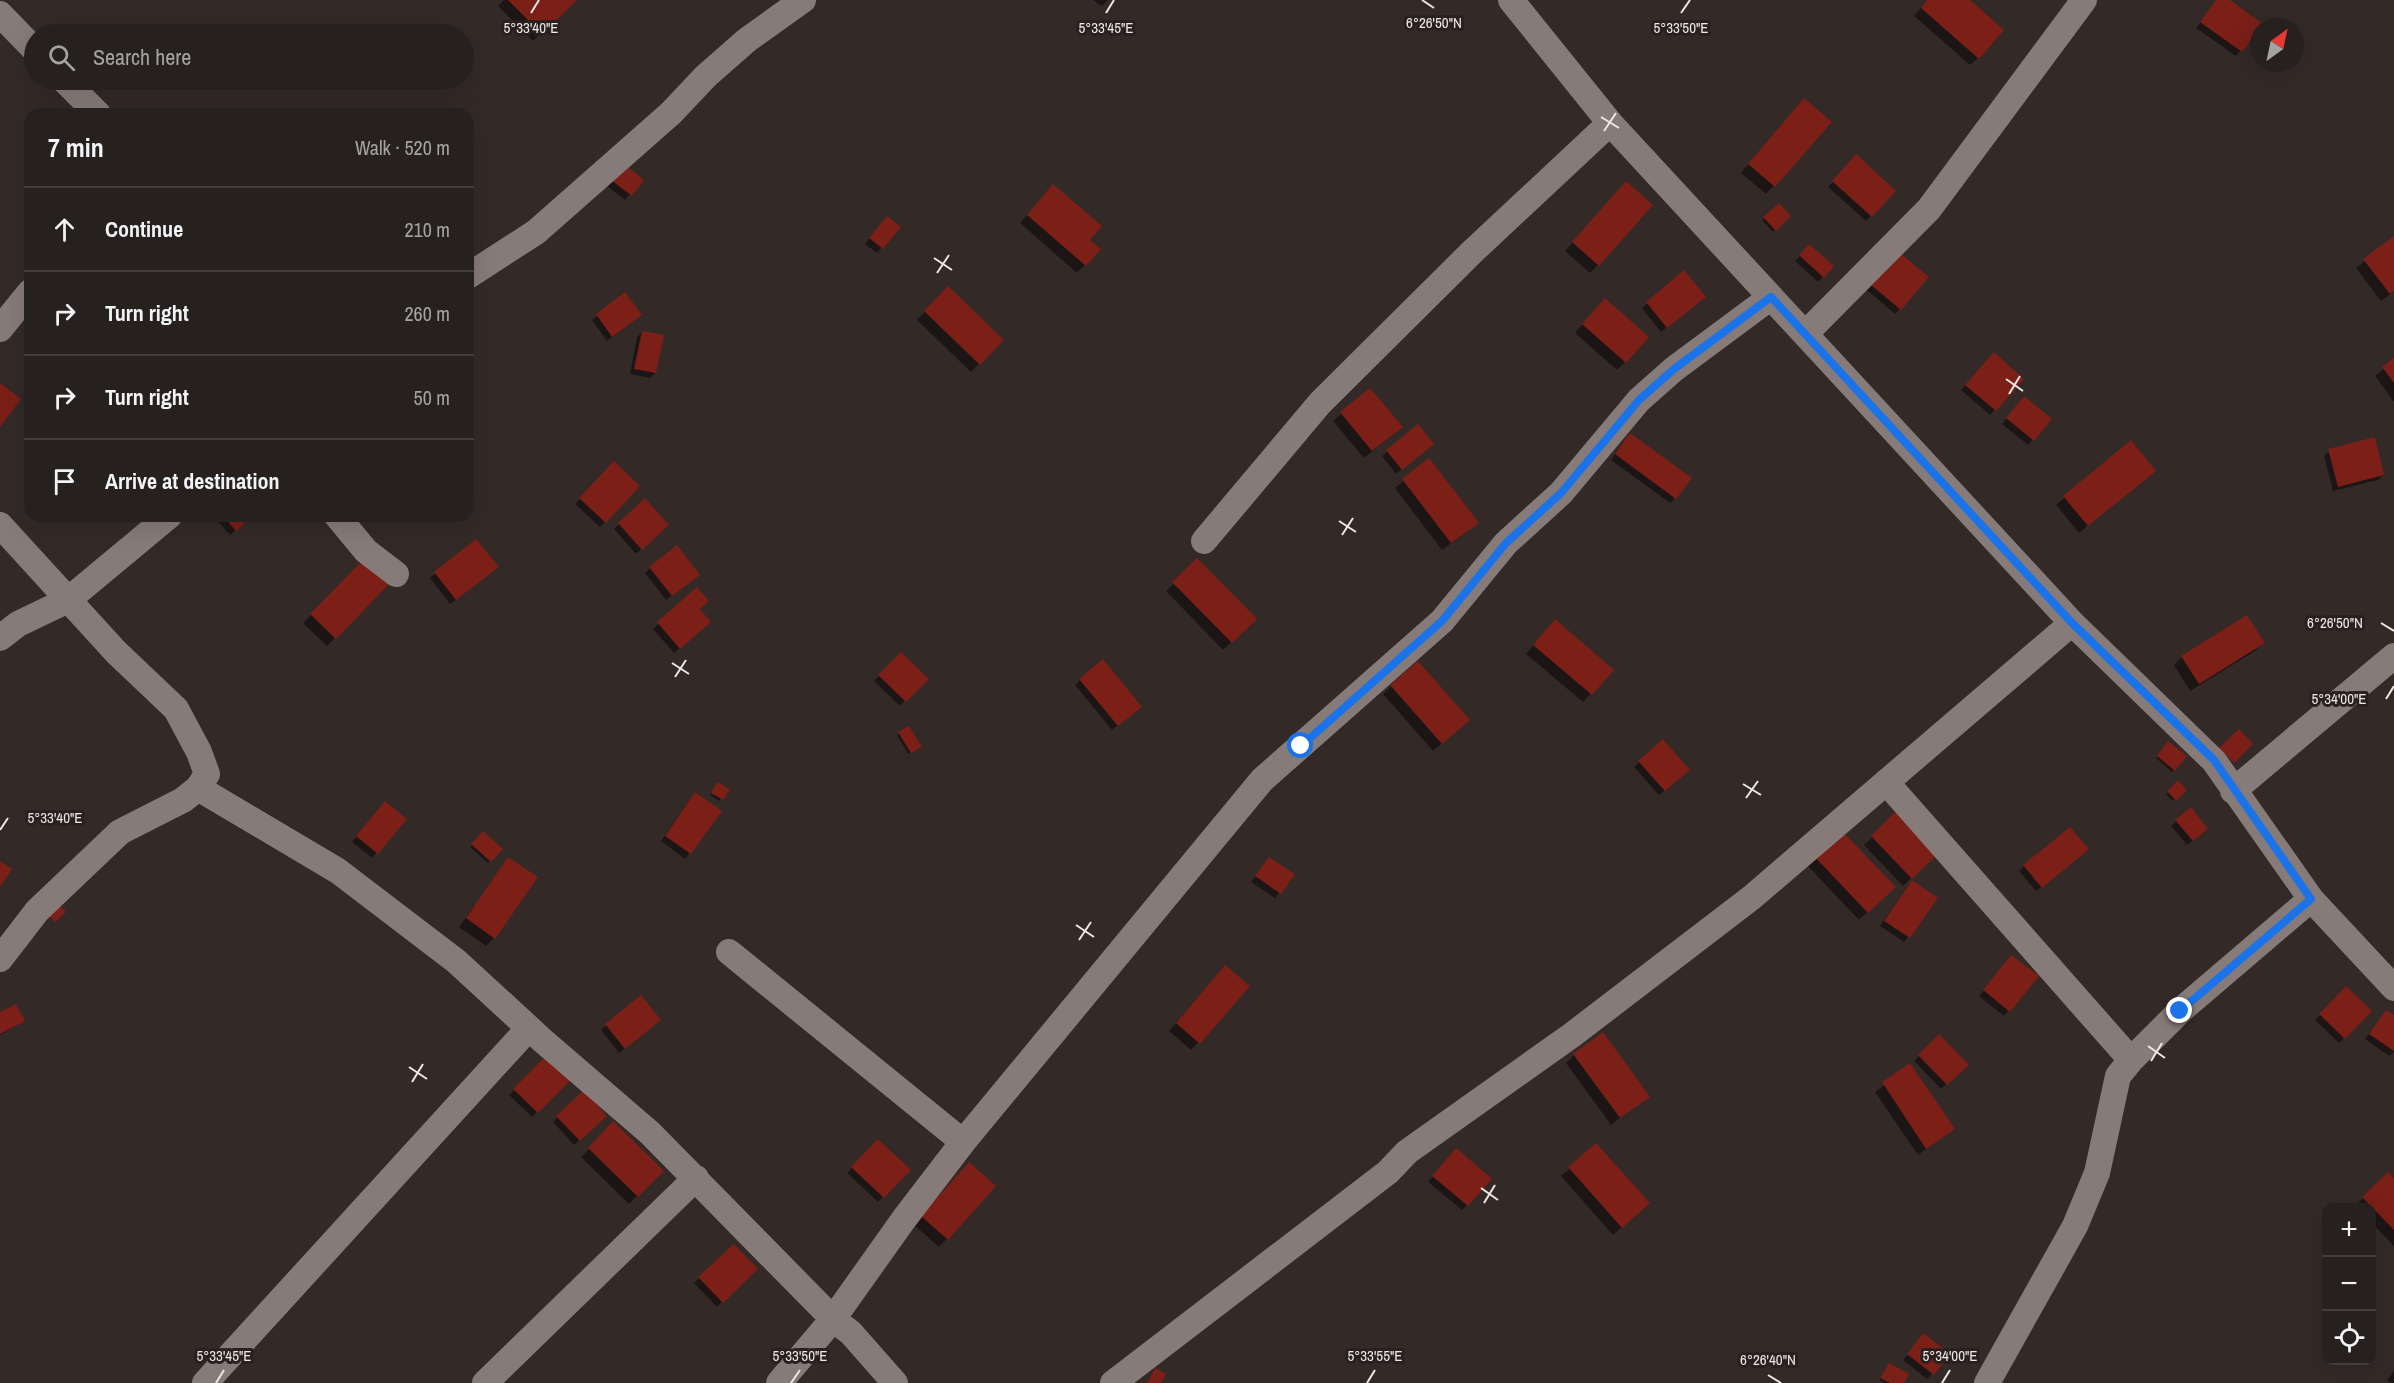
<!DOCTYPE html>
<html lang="en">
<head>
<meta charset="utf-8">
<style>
	body { margin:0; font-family:"Archivo Narrow",sans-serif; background:#2e2827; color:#f1f3f6 }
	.controls { position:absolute; right:18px; bottom:18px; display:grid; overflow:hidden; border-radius:12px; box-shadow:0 6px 24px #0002 }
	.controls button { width:54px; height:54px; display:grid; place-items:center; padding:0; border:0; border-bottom:2px solid #423e3c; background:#26201e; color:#f1f3f6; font:30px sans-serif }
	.compass { position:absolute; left:2250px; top:18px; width:54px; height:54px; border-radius:50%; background:#26201e; box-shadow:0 6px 24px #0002; rotate:33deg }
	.stop { position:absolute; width:18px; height:18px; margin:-14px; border:4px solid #1a73e8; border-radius:50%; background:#fff }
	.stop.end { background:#1a73e8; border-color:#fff; box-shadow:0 2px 6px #0008 }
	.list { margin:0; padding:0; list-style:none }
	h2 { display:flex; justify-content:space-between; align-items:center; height:78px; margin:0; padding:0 24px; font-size:26px }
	h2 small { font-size:20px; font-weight:400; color:#a4a3a4 }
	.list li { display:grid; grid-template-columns:39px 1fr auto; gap:18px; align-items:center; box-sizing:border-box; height:84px; padding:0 24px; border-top:2px solid #423e3c }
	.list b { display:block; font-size:22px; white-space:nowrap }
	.list em { font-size:20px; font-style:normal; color:#a4a3a4 }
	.icon { flex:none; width:33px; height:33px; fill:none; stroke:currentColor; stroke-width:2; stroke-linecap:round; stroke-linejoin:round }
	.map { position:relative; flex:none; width:2394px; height:1383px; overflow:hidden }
	.search { position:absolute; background:#26201e; box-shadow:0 6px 24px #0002; left:24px; top:24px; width:450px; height:66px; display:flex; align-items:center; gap:15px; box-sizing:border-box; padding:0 21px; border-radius:33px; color:#a4a3a4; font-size:22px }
	.panel { position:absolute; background:#26201e; box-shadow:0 6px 24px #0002; left:24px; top:108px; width:450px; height:414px; border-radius:18px }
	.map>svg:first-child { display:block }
</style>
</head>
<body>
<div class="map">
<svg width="2394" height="1383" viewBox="0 0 2394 1383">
	<rect width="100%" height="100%" fill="#332a28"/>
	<path fill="#0007" d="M504 0H573L574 1 533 41 498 6Z
		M1093 0H1108L1102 6Z
		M1928 0H1968L1978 58 1970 65 1914 16Z
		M2217 0H2228L2261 24 2236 56 2196 28Z
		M1796 108 1830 122 1766 194 1741 173Z
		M1856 156 1894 191 1866 221 1828 187Z
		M620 171 642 181 625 200 607 186Z
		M1618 191 1598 265 1590 273 1565 251Z
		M1046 194 1088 240 1085 265 1077 273 1020 223Z
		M1779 205 1789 216 1773 232 1762 220Z
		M882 223 899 227 877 253 865 244Z
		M2394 238V291L2381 301 2356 268Z
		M1810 246 1823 277 1818 282 1795 261Z
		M1894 259 1900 309 1895 314 1867 290Z
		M1684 272 1699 302 1661 332 1642 308Z
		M948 288 1002 340 971 372 917 320Z
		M625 295 635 320 607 341 592 320Z
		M1597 308 1625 362 1617 370 1575 333Z
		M642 332 655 373 650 378 630 374 637 337Z
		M1989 359 2022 379 1990 415 1961 390Z
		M2394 360V402L2375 376Z
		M1370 390 1393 435 1364 458 1333 421Z
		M2020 403 2050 419 2028 445 2002 424Z
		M1418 427 1427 449 1396 474 1382 456Z
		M1625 440 1675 498 1670 503 1611 460Z
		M2130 442 2146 478 2079 533 2056 505Z
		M2329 451 2383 475 2378 480 2333 491 2324 456Z
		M1429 460 1469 530 1442 550 1395 488Z
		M614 463 638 486 600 527 575 504Z
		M644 501 667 525 636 554 614 529Z
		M213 516H251L230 535Z
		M476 541 492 572 450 604 430 578Z
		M676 547 693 580 666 600 645 573Z
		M1197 560 1255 619 1223 650 1166 591Z
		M363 562 387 584 327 646 303 623Z
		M697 590 698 609 704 627 674 653 653 629Z
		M1547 629 1612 670 1583 702 1526 654Z
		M2263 643 2255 651 2190 691 2174 665 2182 657Z
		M901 654 926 679 900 706 874 681Z
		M1417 663 1460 728 1433 751 1383 694Z
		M1080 680 1135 712 1112 730 1075 685Z
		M899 733 918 749 908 754 897 735Z
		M2168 743 2184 756 2172 772 2156 758Z
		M1639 762 1683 775 1659 795 1634 767Z
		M2178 782 2185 790 2173 801 2166 794Z
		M716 786 727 790 719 801 710 795Z
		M690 799 720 811 685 859 661 841Z
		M380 808 405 819 372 858 352 842Z
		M1898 811 1938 852 1903 886 1864 845Z
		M2176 821 2201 834 2187 845 2171 826Z
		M1838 829 1894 887 1859 920 1804 862Z
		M483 833 501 849 488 863 470 847Z
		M2082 854 2036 891 2019 871 2024 866Z
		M1269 858 1293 875 1275 898 1251 882Z
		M509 859 494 938 486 946 459 927Z
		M1907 887 1936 898 1904 942 1880 926Z
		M2006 962 2036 977 2004 1016 1979 996Z
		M1217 975 1199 1042 1191 1050 1169 1031Z
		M2346 988 2370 1011 2339 1043 2315 1020Z
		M641 997 654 1024 619 1053 601 1030Z
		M2386 1012 2394 1017V1052L2389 1056 2365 1039Z
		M0 1013 23 1021 0 1035Z
		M1939 1036 1967 1065 1941 1089 1914 1061Z
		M550 1054 572 1077 532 1117 509 1095Z
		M1574 1055 1648 1096 1611 1125 1566 1063Z
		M1910 1066 1953 1129 1918 1155 1875 1092Z
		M583 1093 605 1116 574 1145 553 1122Z
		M614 1124 661 1171 629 1204 581 1157Z
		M878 1141 909 1170 878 1202 847 1173Z
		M1451 1155 1467 1205 1462 1210 1428 1182Z
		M1569 1169 1640 1211 1613 1235 1561 1176Z
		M961 1172 947 1239 939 1247 914 1225Z
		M2388 1174 2394 1180V1246L2372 1223V1208L2355 1206Z
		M734 1246 756 1269 717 1307 694 1283Z
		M1919 1340 1932 1374 1927 1379 1903 1360Z
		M1887 1367 1902 1383H1885L1879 1380Z
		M2394 1371V1383H2391L2387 1380Z"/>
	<path fill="#7b1f17" d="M508 0H577L542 34Z
		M1927 0H1970L2004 30 1979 59 1921 8Z
		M2216 0H2230L2263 24 2242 52 2200 22Z
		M1804 98 1832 122 1775 187 1748 164Z
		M1856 154 1896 191 1872 217 1832 181Z
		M624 164 644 180 632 196 611 180Z
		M1626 181 1653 205 1599 266 1572 242Z
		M1053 184 1102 226 1090 240 1101 249 1086 266 1027 215Z
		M1779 203 1791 216 1776 231 1763 217Z
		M887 216 901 227 883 249 869 238Z
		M2394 236V291L2390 294 2363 259Z
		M1809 244 1834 266 1824 278 1799 255Z
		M1899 252 1929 277 1901 310 1871 285Z
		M1684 270 1706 297 1667 328 1646 302Z
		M948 286 1004 340 980 365 924 311Z
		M625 292 642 315 612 337 596 314Z
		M1605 298 1649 337 1626 363 1582 324Z
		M642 331 664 335 656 373 634 369Z
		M1994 352 2024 379 1996 411 1965 385Z
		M2394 358V383L2382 367Z
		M0 383 21 399 0 427Z
		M1370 388 1403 427 1372 451 1340 412Z
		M2024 396 2052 419 2034 441 2006 418Z
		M1418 424 1434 444 1402 470 1386 450Z
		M1630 433 1692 478 1676 499 1615 454Z
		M2375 437 2384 475 2338 487 2328 449Z
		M2131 440 2156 471 2088 526 2063 496Z
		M1429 458 1479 523 1451 543 1402 479Z
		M614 461 640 486 606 523 579 498Z
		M645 498 669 525 642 550 618 523Z
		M223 516H252L236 531Z
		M476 539 499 567 456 600 434 572Z
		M677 545 700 575 672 596 649 567Z
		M1197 558 1257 619 1232 643 1172 582Z
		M363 560 389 584 336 639 310 614Z
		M697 587 709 601 700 609 711 622 680 649 657 622Z
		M2247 615 2265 643 2199 684 2181 656Z
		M1555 619 1614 670 1592 695 1533 645Z
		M901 652 929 679 906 702 878 675Z
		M1103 659 1142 707 1118 726 1079 679Z
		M1418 661 1470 720 1442 744 1390 685Z
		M909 726 922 747 911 753 898 732Z
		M2239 729 2253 744 2234 763 2219 748Z
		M1663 739 1690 770 1665 791 1638 761Z
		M2168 741 2187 756 2175 771 2157 756Z
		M2178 780 2187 790 2176 801 2167 791Z
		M717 782 730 789 723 800 711 793Z
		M695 792 722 811 691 854 665 836Z
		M385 801 407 819 378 854 356 836Z
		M2191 807 2208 829 2193 841 2175 820Z
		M1898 809 1940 852 1912 879 1871 836Z
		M1838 827 1896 887 1868 913 1811 853Z
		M2070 827 2089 849 2042 888 2023 865Z
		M483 831 503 849 491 862 471 844Z
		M508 857 538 877 495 939 466 918Z
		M1269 857 1295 874 1281 894 1255 876Z
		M0 861 12 869 0 887Z
		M1912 880 1938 898 1910 938 1884 921Z
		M53 898 66 912 55 922 42 908Z
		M2011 955 2039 976 2010 1012 1983 990Z
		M1225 965 1250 986 1200 1044 1176 1023Z
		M2346 986 2372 1011 2345 1039 2319 1014Z
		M641 995 661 1020 625 1049 605 1024Z
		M16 1004 25 1021 0 1034V1012Z
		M2386 1010 2394 1015V1051L2369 1034Z
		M1603 1032 1650 1097 1620 1118 1573 1054Z
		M1939 1034 1969 1065 1947 1085 1918 1055Z
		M550 1052 574 1077 538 1113 513 1089Z
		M1910 1063 1955 1129 1926 1149 1882 1082Z
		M584 1090 607 1116 580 1141 556 1116Z
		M613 1121 664 1171 638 1197 588 1148Z
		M878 1139 911 1170 884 1198 851 1167Z
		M1596 1143 1650 1203 1622 1228 1568 1167Z
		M1456 1148 1492 1179 1468 1206 1432 1176Z
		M969 1162 996 1186 948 1240 921 1216Z
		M2388 1172 2394 1178V1230L2362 1197Z
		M734 1244 758 1269 723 1303 698 1277Z
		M1923 1333 1950 1354 1934 1375 1907 1354Z
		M1889 1363 1909 1374 1904 1383H1890L1880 1378Z
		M1155 1368 1166 1374 1161 1383H1147Z"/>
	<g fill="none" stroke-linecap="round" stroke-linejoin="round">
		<path stroke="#867b79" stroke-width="26" d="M1511 0 1610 123 2072 623 2214 761 2311 899 2394 988
			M0 14 34 49
			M64 80 98 114
			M468 276 536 232 671 113 706 76 747 40 803 0
			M0 329 30 292
			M1805 334 1929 209 2084 0
			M337 516 366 551 396 574
			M0 525 116 652 176 709 199 752 207 774 198 788 183 800 120 832 37 911 0 959
			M1204 541 1320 403 1471 253 1610 123
			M0 638 18 624 68 600 169 516
			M1886 782 2131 1060
			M198 788 338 871 456 961 542 1040 650 1133 833 1319 904 1219 963 1142 1262 780 1442 621 1506 543 1561 493 1639 400 1674 369 1771 297
			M2233 791 2394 656
			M729 952 963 1142
			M205 1383 529 1028
			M485 1383 696 1178
			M779 1383 833 1319 851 1333 895 1383
			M1113 1383 1388 1172 1407 1152 1572 1035 1751 898 2072 623
			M1987 1383 2075 1226 2097 1173 2118 1076 2131 1060 2180 1011 2311 899"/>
	</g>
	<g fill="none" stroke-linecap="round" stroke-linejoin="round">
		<path stroke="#1a73e8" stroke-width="8" d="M1301 746 1442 621 1506 543 1561 493 1639 400 1674 369 1771 297 2072 623 2214 760 2311 899 2180 1011"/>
	</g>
	<path fill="none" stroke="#ede7e6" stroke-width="2" d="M1422 0 1434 8M531 13 539 0M1106 13 1114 0M1681 13 1690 0M1601 117 1619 128M1604 131 1616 113M934 258 952 270M937 273 949 255M2006 379 2023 391M2009 394 2020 376M1339 521 1356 532M1342 535 1353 518M2381 623 2394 631M672 663 689 674M675 677 686 660M2386 699 2394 686M1743 784 1761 795M1746 798 1758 781M0 830 8 818M1076 925 1094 937M1079 940 1091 922M2148 1046 2165 1058M2151 1061 2162 1043M409 1067 427 1079M412 1082 423 1064M1481 1188 1498 1200M1484 1203 1495 1185M1768 1375 1781 1383M216 1383 224 1370M791 1383 800 1370M1367 1383 1375 1370M1942 1383 1950 1370"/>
	<g font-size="15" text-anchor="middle" fill="#ede7e6" stroke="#29201f" stroke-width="6" stroke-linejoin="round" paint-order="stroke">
		<text x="1434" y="28">6°26'50"N</text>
		<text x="1106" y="33">5°33'45"E</text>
		<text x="1681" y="33">5°33'50"E</text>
		<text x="531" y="33">5°33'40"E</text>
		<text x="2335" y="628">6°26'50"N</text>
		<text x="2339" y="704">5°34'00"E</text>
		<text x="55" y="823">5°33'40"E</text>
		<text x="224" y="1361">5°33'45"E</text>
		<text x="800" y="1361">5°33'50"E</text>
		<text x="1375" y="1361">5°33'55"E</text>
		<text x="1950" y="1361">5°34'00"E</text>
		<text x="1768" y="1365">6°26'40"N</text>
	</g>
</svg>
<div class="controls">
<button>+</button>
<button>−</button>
<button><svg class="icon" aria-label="locate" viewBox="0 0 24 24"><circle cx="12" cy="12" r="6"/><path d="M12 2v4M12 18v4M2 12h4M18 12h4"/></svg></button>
</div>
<svg class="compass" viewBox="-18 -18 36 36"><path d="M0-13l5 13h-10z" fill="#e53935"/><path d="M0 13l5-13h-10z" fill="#a4a3a4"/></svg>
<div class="stop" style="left:1301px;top:746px"></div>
<div class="stop end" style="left:2180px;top:1011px"></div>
<div class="search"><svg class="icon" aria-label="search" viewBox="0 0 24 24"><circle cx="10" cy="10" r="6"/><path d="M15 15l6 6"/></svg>Search here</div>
<section class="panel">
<h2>7 min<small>Walk · 520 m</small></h2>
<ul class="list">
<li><svg class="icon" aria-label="ahead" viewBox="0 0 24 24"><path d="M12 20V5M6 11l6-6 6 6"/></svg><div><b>Continue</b></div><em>210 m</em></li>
<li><svg class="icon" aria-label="right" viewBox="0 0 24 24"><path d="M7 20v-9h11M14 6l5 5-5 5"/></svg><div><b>Turn right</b></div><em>260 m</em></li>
<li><svg class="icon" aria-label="right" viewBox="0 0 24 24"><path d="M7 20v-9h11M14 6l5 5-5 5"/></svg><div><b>Turn right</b></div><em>50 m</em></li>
<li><svg class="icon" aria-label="arrive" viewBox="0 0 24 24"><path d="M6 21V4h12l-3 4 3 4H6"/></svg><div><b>Arrive at destination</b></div></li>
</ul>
</section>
</div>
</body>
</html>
